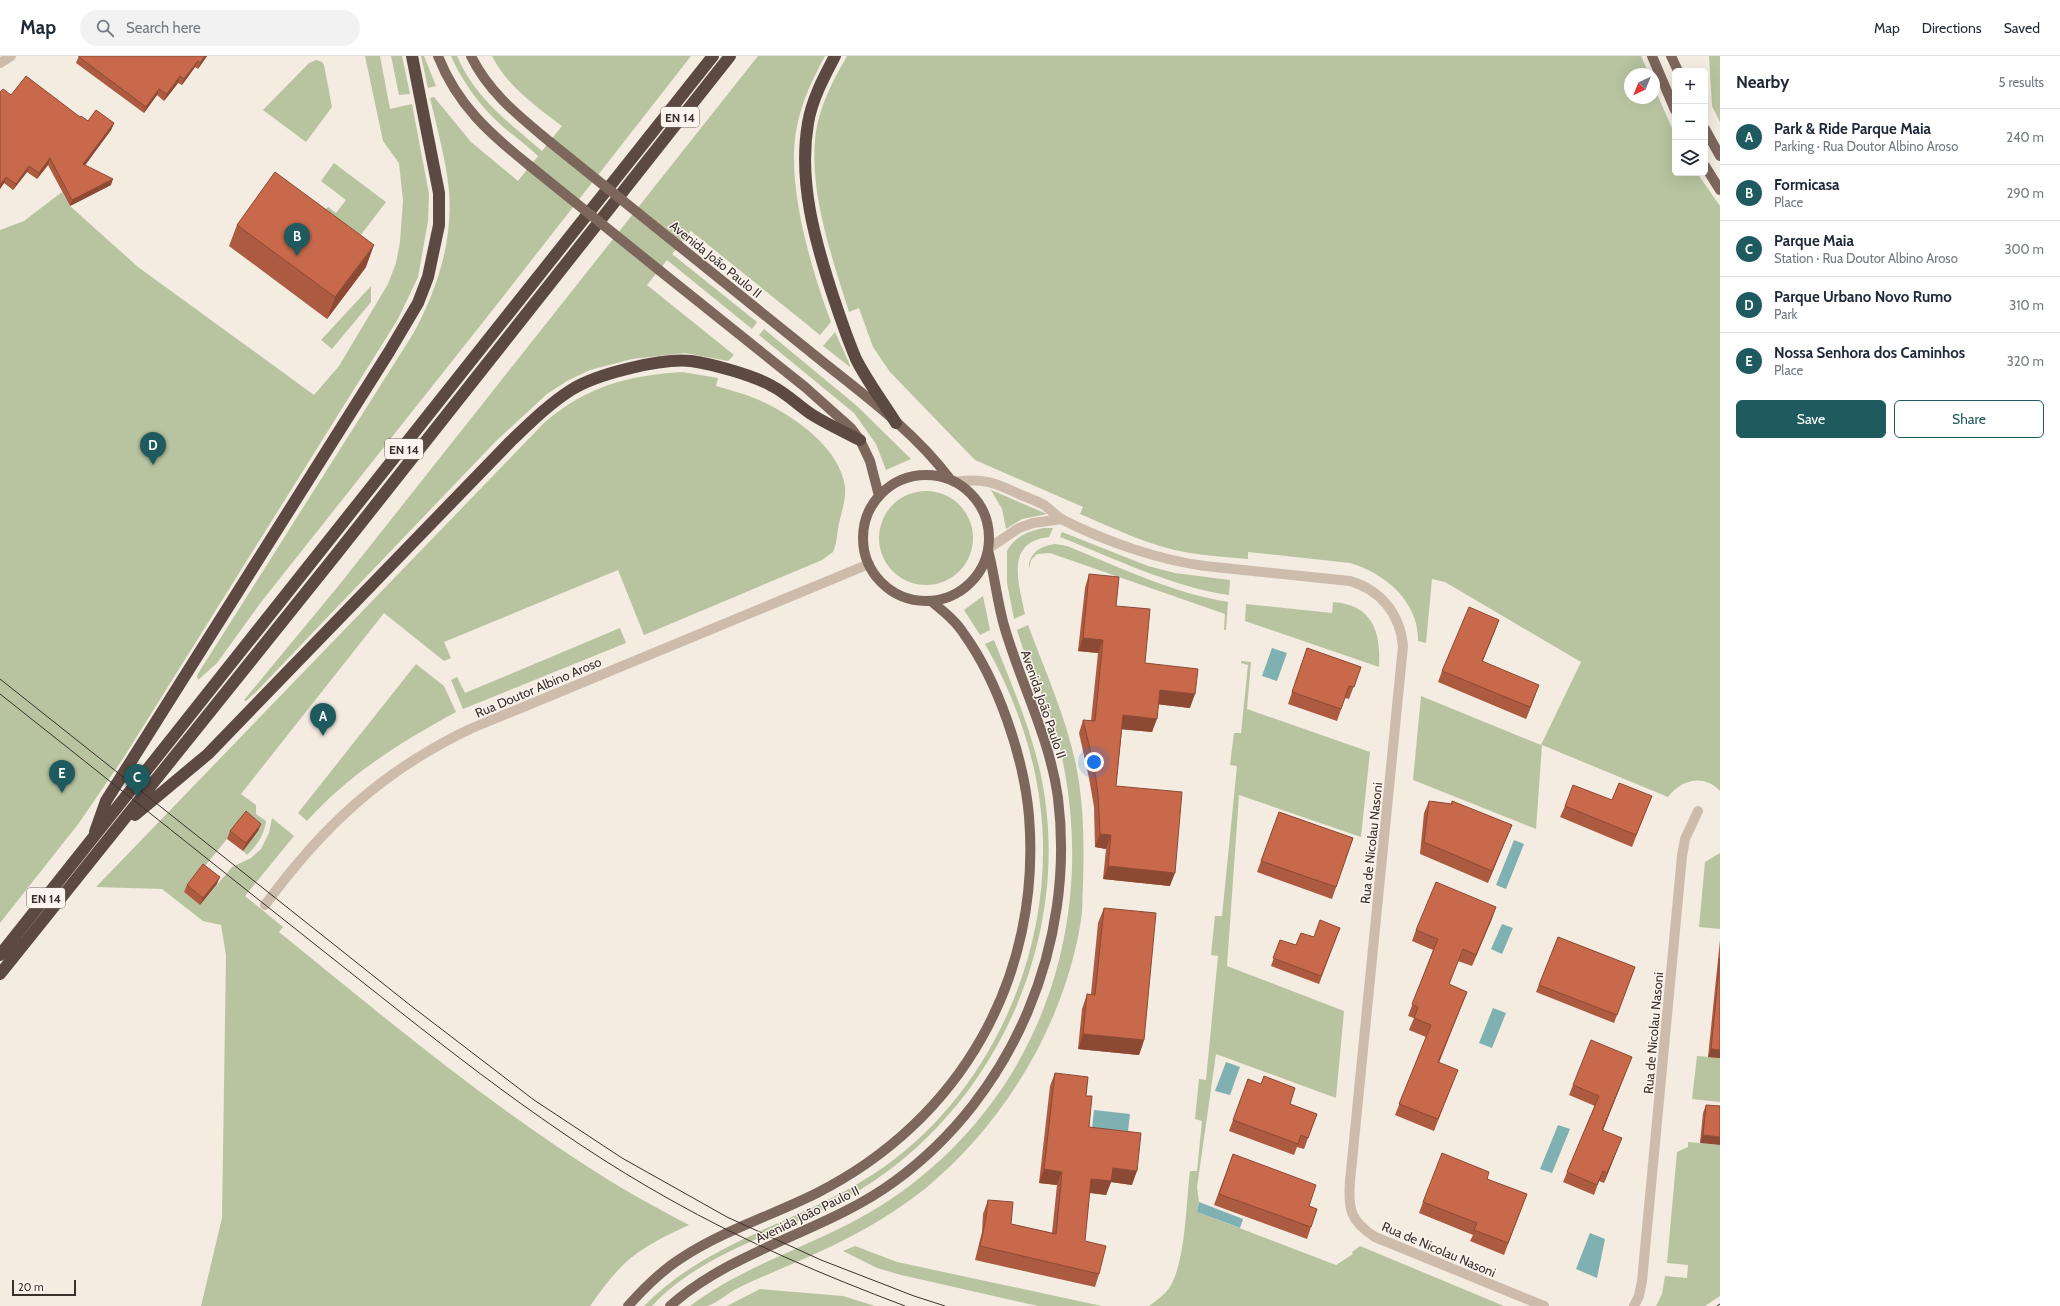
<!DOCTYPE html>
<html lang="en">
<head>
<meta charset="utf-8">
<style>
	body { margin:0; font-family:Cabin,sans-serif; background:#f2f2f3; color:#1f2937 }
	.controls { position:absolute; right:12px; top:12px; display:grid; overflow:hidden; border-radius:6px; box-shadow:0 4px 16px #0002 }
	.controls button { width:36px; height:36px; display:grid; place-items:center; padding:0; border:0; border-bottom:1px solid #e0e1e3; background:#fff; color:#1f2937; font:20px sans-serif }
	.compass { position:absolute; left:1624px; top:12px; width:36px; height:36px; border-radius:50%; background:#fff; box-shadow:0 4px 16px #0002; rotate:223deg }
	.scale { position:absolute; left:12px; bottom:10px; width:64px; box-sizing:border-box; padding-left:4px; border:2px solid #3b302b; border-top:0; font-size:11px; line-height:14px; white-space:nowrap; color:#3b302b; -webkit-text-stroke:3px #fbf5ee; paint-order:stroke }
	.you { position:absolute; left:1094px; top:706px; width:14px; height:14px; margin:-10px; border:3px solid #fff; border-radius:50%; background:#1a73e8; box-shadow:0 0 0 6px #1a73e833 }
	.badge { display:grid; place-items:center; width:26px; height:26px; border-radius:50%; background:#1f5a5e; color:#fff; font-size:13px; font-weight:700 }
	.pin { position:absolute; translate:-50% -33px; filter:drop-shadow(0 1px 2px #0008) }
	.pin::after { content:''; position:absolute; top:21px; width:14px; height:12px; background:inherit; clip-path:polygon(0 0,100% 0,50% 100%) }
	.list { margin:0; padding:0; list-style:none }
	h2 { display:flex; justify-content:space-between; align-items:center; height:52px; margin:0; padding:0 16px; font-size:17px }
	h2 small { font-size:13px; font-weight:400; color:#747a83 }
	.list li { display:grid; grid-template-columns:26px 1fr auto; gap:12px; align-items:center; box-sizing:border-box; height:56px; padding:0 16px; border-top:1px solid #e0e1e3 }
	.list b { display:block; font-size:15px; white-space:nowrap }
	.list p { margin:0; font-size:13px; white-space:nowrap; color:#747a83 }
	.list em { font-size:13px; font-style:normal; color:#747a83 }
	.actions { display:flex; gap:8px; padding:12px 16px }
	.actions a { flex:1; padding:9px 0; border:1px solid #1f5a5e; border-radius:6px; text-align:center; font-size:14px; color:#1f5a5e }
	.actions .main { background:#1f5a5e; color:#fff }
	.icon { flex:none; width:22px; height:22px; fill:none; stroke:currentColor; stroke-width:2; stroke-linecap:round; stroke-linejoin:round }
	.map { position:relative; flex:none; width:1720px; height:1250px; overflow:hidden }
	header { display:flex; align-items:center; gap:24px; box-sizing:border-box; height:56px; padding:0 20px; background:#fff; border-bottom:1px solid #e0e1e3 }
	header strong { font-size:19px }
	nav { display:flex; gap:22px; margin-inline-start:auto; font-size:14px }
	.search { width:280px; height:36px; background:#f2f2f3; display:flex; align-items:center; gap:10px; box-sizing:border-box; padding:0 14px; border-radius:22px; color:#747a83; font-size:15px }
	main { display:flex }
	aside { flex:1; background:#fff }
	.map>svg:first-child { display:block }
</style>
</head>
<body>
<header>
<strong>Map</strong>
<div class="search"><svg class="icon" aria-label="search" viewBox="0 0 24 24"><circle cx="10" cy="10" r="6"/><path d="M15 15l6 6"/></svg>Search here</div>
<nav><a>Map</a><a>Directions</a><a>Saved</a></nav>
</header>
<main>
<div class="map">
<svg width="1720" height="1250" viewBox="0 0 1720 1250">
	<rect width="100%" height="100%" fill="#f4ebe1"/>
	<path fill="#b8c4a0" d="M365 0H380L390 53 412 48 429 138 428 165 418 221 398 263 124 701 79 767 0 867V174L24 165 62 136 70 150 138 211 314 339 339 310 388 228 396 207 400 186 403 144 399 107 383 85Z
		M391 0H402L410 38 399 39Z
		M421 0H424L436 30 428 32Z
		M451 0H457C474 41 509 67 542 95L562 70C536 50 507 30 492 0H691L491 256 262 545 217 607 198 624 197 620 199 616 413 278C437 234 453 186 449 135 446 104 437 72 430 42L434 41 471 86 518 125 538 100C527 89 514 80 502 70 480 50 463 27 451 0Z
		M758 0H825C813 22 802 45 797 70 785 126 811 213 831 266L820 279 691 175 672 198 757 266 752 273 667 204 647 229 734 299 728 305 685 297 632 303 590 314 567 325 547 338 496 385 256 636 246 645 244 644 340 528Z
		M847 0H1641L1649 18H1630V42H1654V31L1675 79V117H1697L1720 150V735C1704 717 1680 724 1668 741L1542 689 1536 773 1413 724 1421 640 1541 689 1581 606 1445 526 1432 523 1426 587 1418 585C1419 546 1385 517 1350 507L1248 496V503C1228 501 1209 500 1190 497 1152 491 1115 473 1080 458L1083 451 975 404 890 316 873 291 859 252 849 256C833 205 810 139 815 85 817 55 832 26 847 0Z
		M1709 0H1720V66L1712 50Z
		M316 4 322 6 324 9 332 51 306 86 263 54 309 7Z
		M334 107 386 146 350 193 320 160 328 151 336 157 346 144 321 125Z
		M371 230V246L332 293 321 284Z
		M764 273 857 350 911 403 886 414 876 388 854 357 759 279Z
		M835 276 850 309V311L823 290Z
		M682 316 718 322 716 330C729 334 742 337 754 342 789 356 840 390 845 431 846 443 842 455 839 467 837 477 837 487 833 496L822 504 644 579 618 514 444 586 451 602 444 605 384 557 241 738 256 749V758L266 765C264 780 257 789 247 799L243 795 258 775 243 763 184 836 200 849 232 811 251 802 261 793 269 777 272 762 294 780 245 840 283 871 279 876C385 962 491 1051 607 1123 634 1140 661 1154 689 1169 667 1179 640 1192 623 1209 610 1222 600 1236 590 1250H201L222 1162 226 899 221 869 203 865 162 833 96 831 545 366C588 330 626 320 682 316Z
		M991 434 1047 458 1022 463 1006 473 1002 453Z
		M879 482a47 47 0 1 1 94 0a47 47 0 1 1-94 0Z
		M1044 472H1053L1049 481C1004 486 1019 528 1025 558L1014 563 1007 527V495C1014 481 1028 475 1044 472Z
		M1062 476 1148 510 1175 517 1230 524 1229 539C1175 532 1111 501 1060 481Z
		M1055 488 1067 490C1119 511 1172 537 1228 546L1226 574H1224L1225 558 1050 497 1037 498 1031 504 1029 513C1028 497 1041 490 1055 488Z
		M983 540 990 574 980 579 964 554Z
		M1333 546C1373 549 1381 576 1379 611L1245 565 1246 548 1332 557Z
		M1028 569C1047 620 1071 672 1079 726 1084 760 1084 794 1083 828 1082 840 1083 852 1081 864 1065 966 1006 1066 926 1132 897 1155 865 1174 832 1190 801 1205 769 1217 738 1232 729 1236 716 1248 707 1250 702 1250 695 1250 690 1250 750 1205 819 1189 882 1149 1036 1050 1100 873 1061 697 1052 654 1029 616 1017 574Z
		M620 572 626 587 463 653 451 624 457 621 465 637Z
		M994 584C1011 627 1030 670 1040 715 1076 877 997 1053 855 1137 789 1176 706 1192 652 1250H644C707 1185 798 1167 872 1119 989 1044 1056 894 1041 756 1035 697 1014 639 985 588Z
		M1241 605 1251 606 1247 653 1370 696 1361 781 1239 739 1227 910 1344 955 1336 1042 1216 998 1197 1131 1199 1146 1197 1156 1336 1209 1353 1198 1352 1196 1360 1190 1504 1250H1149C1157 1244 1166 1238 1171 1229 1186 1202 1186 1146 1190 1115H1197L1202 1065 1195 1063 1199 1023 1206 1024 1218 900 1211 899 1215 860H1222L1237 710 1230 709 1234 677H1241L1248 609 1241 607Z
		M416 608 444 630 456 656C401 686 349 718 307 765L298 757Z
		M1720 797V873L1699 871 1705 806Z
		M1697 1000 1720 1002V1046L1692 1043Z
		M1688 1086 1720 1089V1240L1705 1250H1656L1662 1238 1665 1220 1687 1222 1688 1209 1667 1207 1677 1096 1688 1091Z
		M855 1190 897 1206 1102 1250H1038L901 1219 877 1212 843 1195Z
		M760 1233 843 1240 875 1250H727Z"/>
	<path fill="#7fb0b2" d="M1272 592 1287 597 1277 625 1262 620Z
		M1514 784 1524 788 1506 833 1496 829Z
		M1502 868 1513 872 1502 898 1491 893Z
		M1493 952 1506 957 1492 992 1479 987Z
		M1226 1006 1240 1011 1230 1039 1215 1035Z
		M1094 1054 1130 1058 1128 1075 1092 1072Z
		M1558 1069 1570 1073 1552 1117 1540 1113Z
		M1199 1146 1243 1163 1240 1172 1197 1156Z
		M1590 1177 1605 1183 1597 1222 1576 1213Z"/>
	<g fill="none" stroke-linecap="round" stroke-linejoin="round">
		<path stroke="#cdbbac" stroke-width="10" d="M0 7 11 0
			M954 426C984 422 994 426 1021 439 1029 442 1037 445 1044 449 1050 453 1056 460 1063 464 1105 485 1158 504 1205 510L1350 525C1381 534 1400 558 1403 590L1350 1125C1348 1153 1350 1165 1375 1181L1544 1250
			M989 492 1019 472 1033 467 1062 463
			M265 849C323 770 382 715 470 673L869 508
			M1634 1250 1639 1240 1642 1225 1682 800 1685 783 1698 755"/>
		<path stroke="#7d675c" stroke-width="10" d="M438 0C457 49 490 78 530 110
			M471 0C489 37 519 60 550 86
			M1652 0 1675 54
			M1671 0 1678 15
			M1705 73 1720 100
			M1705 110 1720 134
			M679 190C729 230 778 270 828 310 871 344 917 379 950 423
			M659 214 805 331 851 372 860 384 870 405 879 440
			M863 482a63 63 0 1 1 126 0a63 63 0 1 1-126 0Z
			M628 1250C644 1232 662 1214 683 1201 725 1174 773 1159 817 1137 961 1064 1042 921 1029 760 1024 702 998 625 964 578 956 565 943 555 931 545
			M670 1250C735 1192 826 1176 895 1125 1014 1038 1076 887 1058 742 1050 683 1022 630 1005 573 997 547 995 520 988 494"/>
		<path stroke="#5c4a42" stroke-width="12" d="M835 0C824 21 812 43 808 67 798 126 815 185 833 240 840 261 847 282 856 303 867 325 883 346 896 367
			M135 759 208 698 511 385C530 367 549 348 571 334 596 318 661 302 691 305 712 308 753 319 772 330 786 337 798 349 811 358 827 368 844 376 860 384
			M95 776 106 745 389 296 418 247 428 221 439 169V137L412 0
			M0 899 713 0
			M0 918 335 500 730 0"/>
		<path stroke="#3b302b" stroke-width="1" d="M0 623 410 949 534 1044 622 1102 727 1161 821 1204 914 1240 945 1250
			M0 638C114 728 227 819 341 909 447 993 551 1077 669 1143 745 1186 823 1219 905 1250
			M1717 1250 1720 1248"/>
		<path stroke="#7d675c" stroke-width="10" d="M550 86 679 190
			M530 110 659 214"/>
	</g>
	<path fill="#ac5a40" d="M79 0H207L198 13 195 11 182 29 178 27 164 45 157 39 144 57 76 7Z
		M0 36 11 39 80 61 88 65 114 67 111 74 85 109 111 129 70 150 48 109 37 123 27 116 13 134 4 127 0 133Z
		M237 169 366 211 327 263 229 190Z
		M1089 518 1116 550 1145 607 1190 652 1158 648 1152 676 1122 673 1116 730 1170 830 1103 823 1106 793 1095 791 1094 751 1089 722 1079 677 1083 664 1091 665 1098 597 1078 595 1085 532Z
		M1499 564 1482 606 1535 640 1526 663 1438 626 1442 615Z
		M1307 592 1361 611 1349 643 1345 642 1337 665 1288 648Z
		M1652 740 1632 791 1560 761 1565 750Z
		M1429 745 1451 748 1452 745 1512 769 1488 827 1420 798 1424 757Z
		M1279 756 1353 782 1332 843 1257 816Z
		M261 768 258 775 243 795 227 783 230 775Z
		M217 828 200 849 184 836 187 829Z
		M1496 851 1472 910 1458 905 1449 929 1467 936 1439 1007 1458 1014 1434 1075 1395 1059 1426 981 1409 974 1414 962 1408 960 1433 894 1412 885 1416 874Z
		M1104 852 1144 984 1139 999 1078 993 1082 953 1087 938H1091L1098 867Z
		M1340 872 1319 928 1271 910 1280 884 1296 889 1314 881Z
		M1558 881 1635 911 1614 967 1536 936Z
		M1720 884V1002L1708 1001Z
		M1628 1011 1603 1074 1618 1092 1604 1127 1599 1125 1594 1139 1563 1126 1595 1050 1569 1039 1573 1029Z
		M1055 1017 1086 1040 1089 1071 1132 1129 1111 1126 1106 1139 1089 1137 1085 1185 1099 1218 1095 1231 975 1204 982 1176 983 1158 988 1144 1011 1168 1052 1177 1057 1129 1039 1127 1050 1030Z
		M1248 1023 1290 1048 1317 1058 1304 1093 1297 1091 1294 1099 1229 1075Z
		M1706 1049 1720 1050 1700 1087 1703 1057Z
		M1233 1098 1309 1150 1317 1153 1307 1183 1214 1149Z
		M1487 1123 1527 1138 1504 1199 1470 1185 1473 1179 1419 1157 1423 1146Z"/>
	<path fill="#8c4a34" d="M205 0H207L198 13 200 7Z
		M198 5 195 11 182 29 184 23Z
		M180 20 178 27 164 45 167 38Z
		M159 33 157 39 144 57 146 51Z
		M114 67 111 74 81 115 83 108Z
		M50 102 48 109 37 123 39 117Z
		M29 110 27 116 13 134 16 128Z
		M6 121 4 127 0 133V129Z
		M113 123 111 129 70 150 72 144Z
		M374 189 366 211 327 263 335 241Z
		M1499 564 1495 575 1478 617 1482 605Z
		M1083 582 1103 584 1098 597 1078 595Z
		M1539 629 1535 640 1526 663 1530 651Z
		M1160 634 1195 638 1190 652 1155 648Z
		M1123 659 1157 663 1152 676 1118 673Z
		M261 768 258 775 243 795 246 787Z
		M1512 769 1507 780 1488 827 1492 815Z
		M1100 778 1111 779 1106 793 1095 791Z
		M1108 810 1175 817 1170 830 1103 823Z
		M220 821 217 828 200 849 203 842Z
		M1496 851 1492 863 1472 910 1476 899Z
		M1467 936 1462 947 1434 1018 1438 1006Z
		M1083 978 1144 984 1139 999 1078 993Z
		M1711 993 1720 994V1002L1708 1001Z
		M1632 1001 1628 1011 1599 1084 1602 1074Z
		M1703 1079 1720 1081V1089L1700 1087Z
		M1622 1082 1604 1127 1607 1117Z
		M1113 1112 1137 1115 1132 1129 1111 1126 1106 1139 1086 1136 1091 1123Z
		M1044 1113 1062 1116 1057 1129 1039 1127Z"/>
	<path fill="#c8694b" stroke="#8c4a34" d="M79 0H205L200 7 198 5 184 23 180 20 167 38 159 33 146 51 79 1Z
		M26 20 80 61 81 60 88 65 96 54 114 67 83 108 113 123 72 144 50 102 39 117 29 110 16 128 6 121 0 129V36L3 33 11 39Z
		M275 116 374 189 335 241 237 169Z
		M1089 518 1119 521 1116 550 1150 553 1145 607 1198 613 1195 638 1160 634 1157 663 1123 659 1116 730 1182 736 1175 817 1108 810 1111 779 1100 778 1098 738 1094 709 1083 664 1095 665 1103 584 1083 582Z
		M1469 551 1499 564 1482 605 1539 629 1530 651 1442 615Z
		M1307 592 1361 611 1354 631 1349 630 1341 653 1292 636Z
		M1619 727 1652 740 1636 779 1565 750 1573 729 1612 744Z
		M1429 745 1452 748V745L1512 769 1492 815 1424 786Z
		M246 755 261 768 246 787 230 775Z
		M1279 756 1353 782 1336 831 1261 805Z
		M203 808 220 821 203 842 187 829Z
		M1436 826 1496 851 1476 899 1463 893 1449 928 1467 936 1438 1006 1458 1014 1438 1063 1399 1048 1431 969 1414 962 1418 951 1412 948 1438 883 1416 874Z
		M1104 852 1156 857 1144 984 1083 978 1087 938 1095 939Z
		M1320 864 1340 872 1321 920 1273 902 1280 884 1296 889 1301 877 1314 881Z
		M1558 881 1635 911 1617 959 1539 929Z
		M1720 902V994L1711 993Z
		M1591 984 1632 1001 1602 1074 1622 1082 1607 1117 1603 1115 1597 1129 1567 1116 1599 1040 1573 1029Z
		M1055 1017 1088 1021 1086 1040H1092L1089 1071 1141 1077 1137 1115 1113 1112 1111 1125 1091 1123 1085 1185 1106 1190 1099 1218 980 1190 986 1162 988 1144 1013 1146 1011 1168 1056 1178 1062 1116 1044 1113Z
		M1264 1020 1295 1032 1290 1048 1317 1058 1308 1082 1301 1079 1298 1088 1233 1064 1248 1023 1261 1028Z
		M1706 1049 1720 1050V1081L1703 1079Z
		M1442 1097 1489 1116 1487 1123 1527 1138 1508 1187 1474 1174 1477 1167 1423 1146Z
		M1233 1098 1316 1129 1309 1150 1317 1153 1311 1171 1219 1138Z"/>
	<g text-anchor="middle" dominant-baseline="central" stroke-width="3" stroke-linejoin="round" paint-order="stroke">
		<g fill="#fbf5ee" stroke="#756b66" stroke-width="1">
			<rect x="661" y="51" width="38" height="20" rx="3"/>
			<rect x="385" y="383" width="38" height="20" rx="3"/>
			<rect x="27" y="832" width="38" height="20" rx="3"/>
		</g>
		<g font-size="12" font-weight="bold" fill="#3b302b">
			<text x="680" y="61">EN 14</text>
			<text x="404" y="393">EN 14</text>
			<text x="46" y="842">EN 14</text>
		</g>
		<g font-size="13" fill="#3b302b" stroke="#fbf5ee">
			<text transform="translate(716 203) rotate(39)">Avenida João Paulo II</text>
			<text transform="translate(538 631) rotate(-23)">Rua Doutor Albino Aroso</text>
			<text transform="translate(1044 648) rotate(71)">Avenida João Paulo II</text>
			<text transform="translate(1371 787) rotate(-84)">Rua de Nicolau Nasoni</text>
			<text transform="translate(1653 977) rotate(-85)">Rua de Nicolau Nasoni</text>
			<text transform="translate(807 1158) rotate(-26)">Avenida João Paulo II</text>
			<text transform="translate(1439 1193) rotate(23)">Rua de Nicolau Nasoni</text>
		</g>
	</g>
</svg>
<div class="controls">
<button>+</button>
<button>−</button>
<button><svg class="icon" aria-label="layers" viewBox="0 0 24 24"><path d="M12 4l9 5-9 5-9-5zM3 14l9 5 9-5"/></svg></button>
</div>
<svg class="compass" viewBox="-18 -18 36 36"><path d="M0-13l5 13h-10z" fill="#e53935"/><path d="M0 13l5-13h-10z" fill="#747a83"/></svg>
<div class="scale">20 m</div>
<div class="you"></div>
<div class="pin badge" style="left:323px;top:680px">A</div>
<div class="pin badge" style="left:297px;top:200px">B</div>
<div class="pin badge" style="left:137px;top:741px">C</div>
<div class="pin badge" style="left:153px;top:409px">D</div>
<div class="pin badge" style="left:62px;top:737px">E</div>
</div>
<aside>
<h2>Nearby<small>5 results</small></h2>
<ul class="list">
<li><span class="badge">A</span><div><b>Park &amp; Ride Parque Maia</b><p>Parking · Rua Doutor Albino Aroso</p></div><em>240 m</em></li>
<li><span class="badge">B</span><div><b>Formicasa</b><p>Place</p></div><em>290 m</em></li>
<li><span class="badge">C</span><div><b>Parque Maia</b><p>Station · Rua Doutor Albino Aroso</p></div><em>300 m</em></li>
<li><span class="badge">D</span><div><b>Parque Urbano Novo Rumo</b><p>Park</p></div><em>310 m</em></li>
<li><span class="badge">E</span><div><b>Nossa Senhora dos Caminhos</b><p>Place</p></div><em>320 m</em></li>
</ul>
<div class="actions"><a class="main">Save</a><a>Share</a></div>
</aside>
</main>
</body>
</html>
